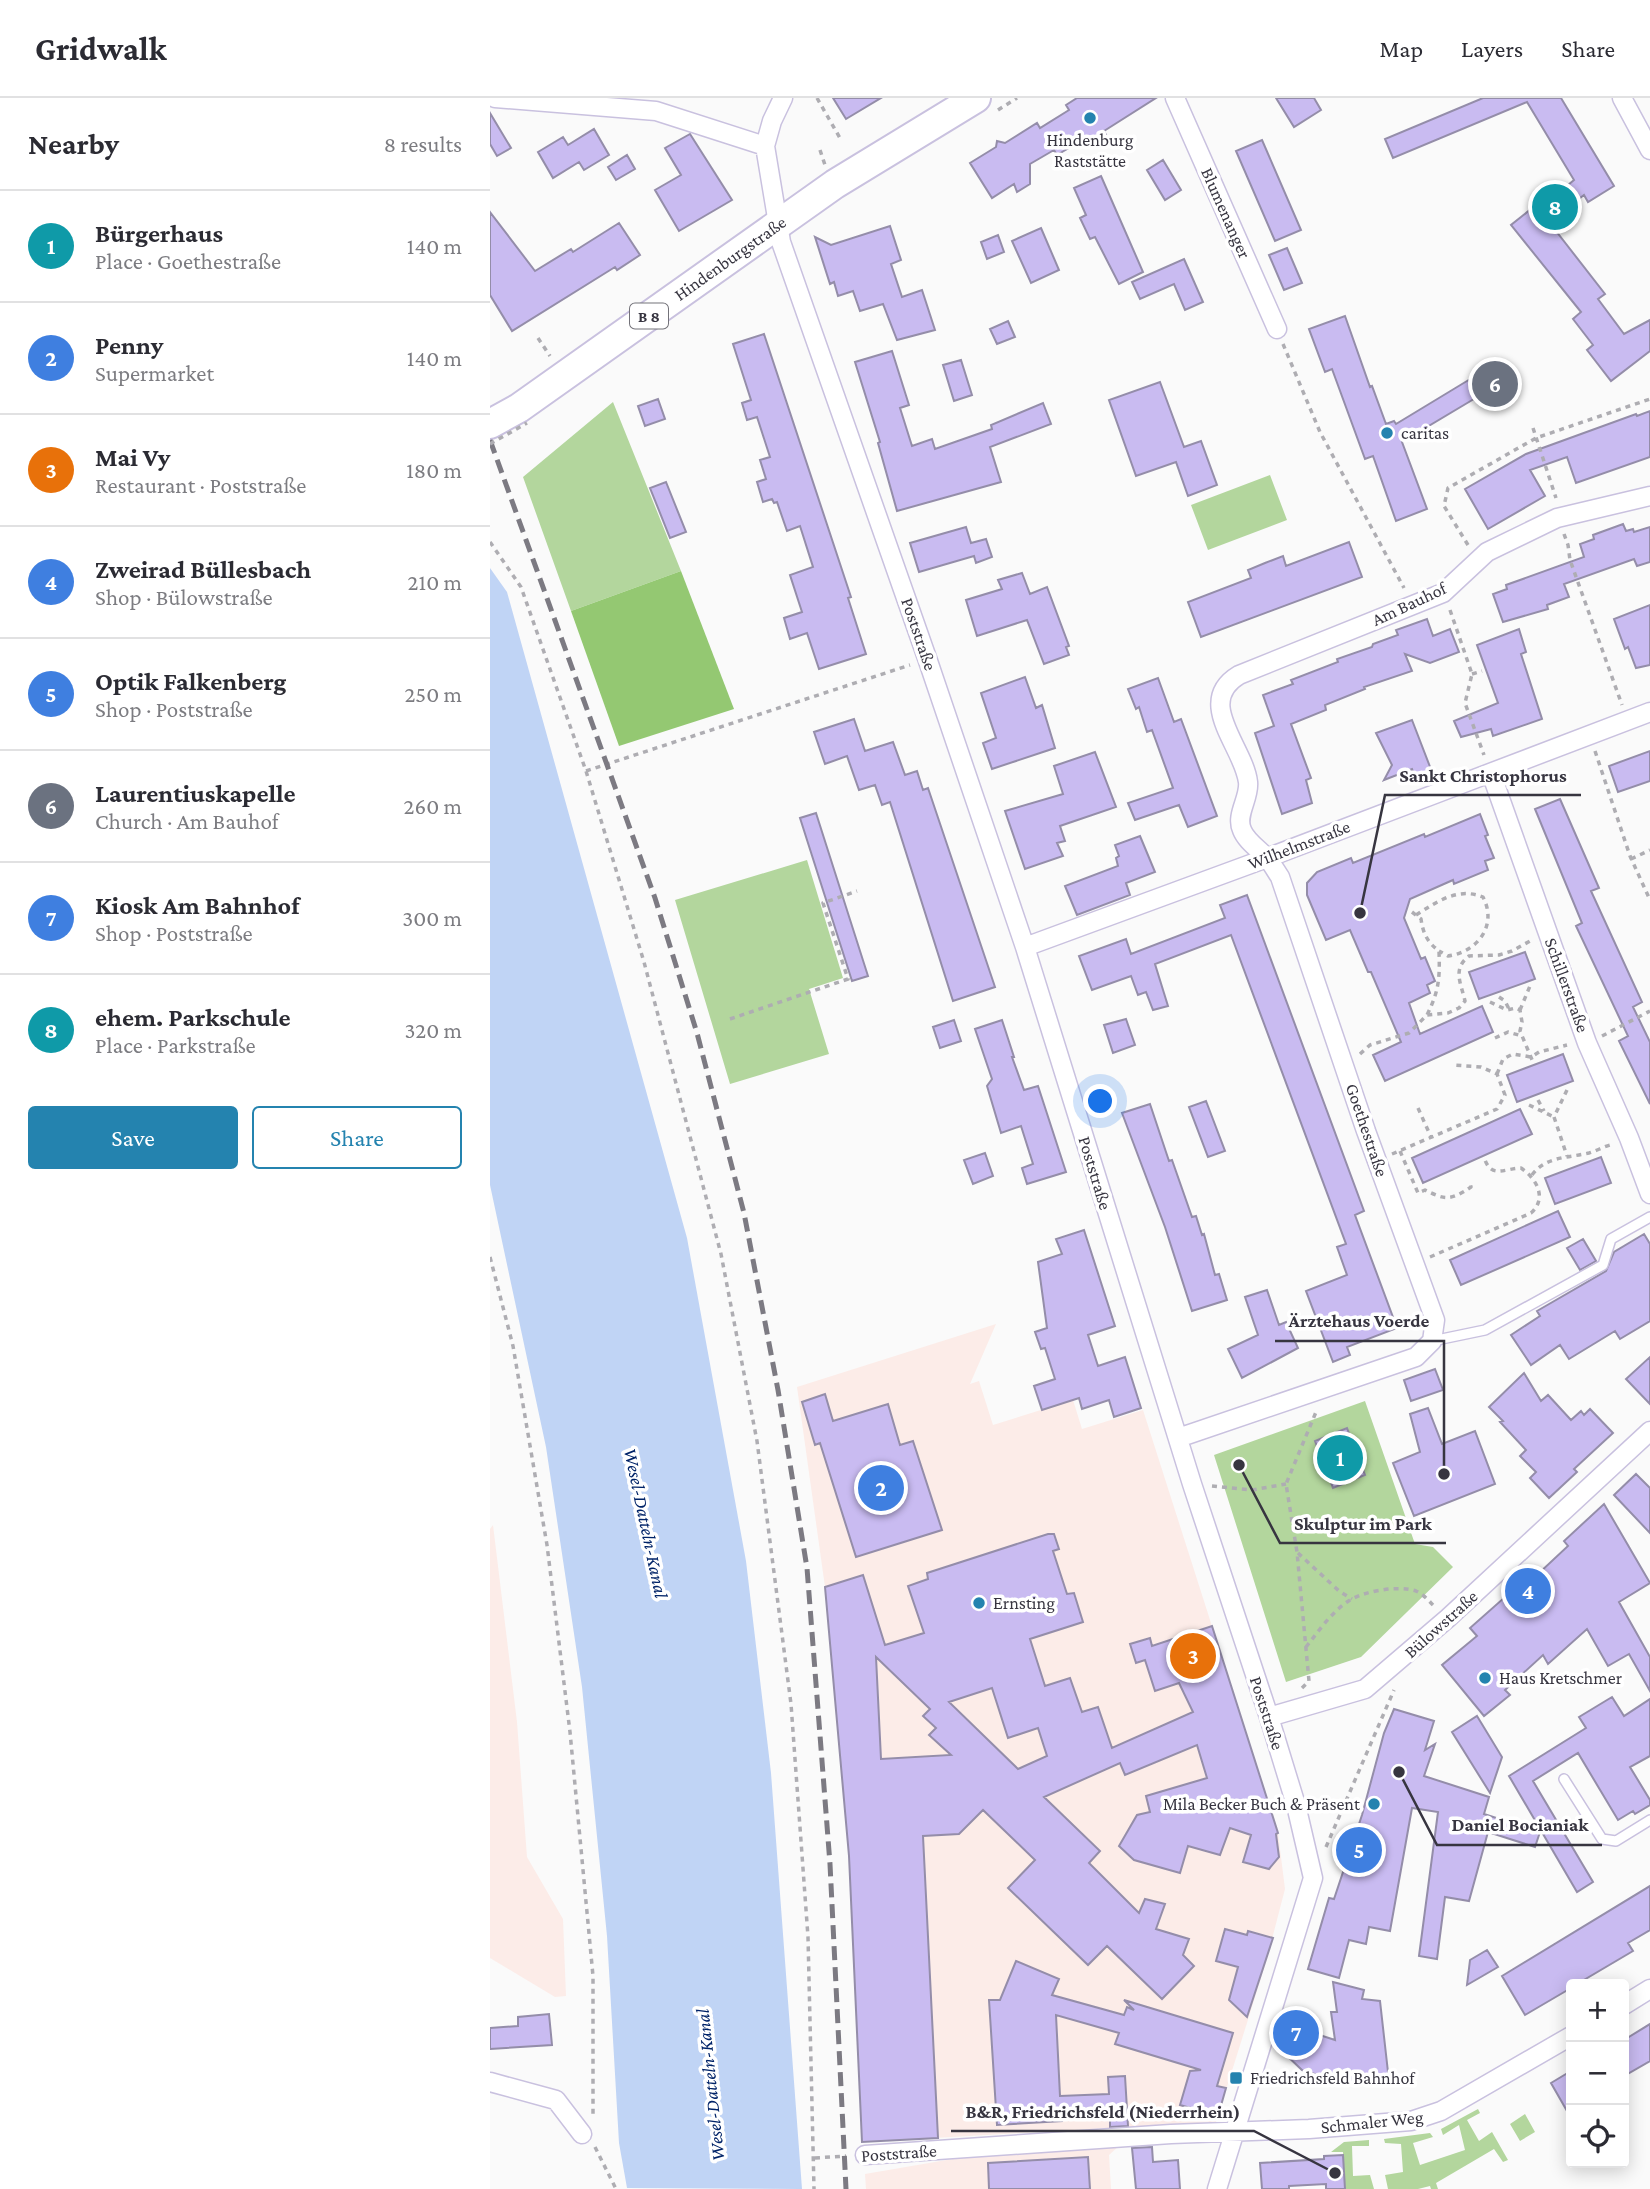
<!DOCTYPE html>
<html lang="en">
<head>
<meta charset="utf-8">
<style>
	body { margin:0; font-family:"Crimson Pro",serif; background:#f2f2f3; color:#2b2b33 }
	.controls { position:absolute; right:21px; bottom:21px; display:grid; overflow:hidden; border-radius:7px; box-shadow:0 4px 18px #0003 }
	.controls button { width:63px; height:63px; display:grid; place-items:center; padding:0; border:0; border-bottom:2px solid #e1e1e2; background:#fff; color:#2b2b33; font:35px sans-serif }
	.you { position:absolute; left:611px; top:1004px; width:24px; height:24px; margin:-18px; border:5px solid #fff; border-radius:50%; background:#1a73e8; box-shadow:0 0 0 10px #1a73e833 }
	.badge { display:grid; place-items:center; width:46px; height:46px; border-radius:50%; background:#2483af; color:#fff; font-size:23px; font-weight:700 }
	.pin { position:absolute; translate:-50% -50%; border:4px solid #fff; box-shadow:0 2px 7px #0006 }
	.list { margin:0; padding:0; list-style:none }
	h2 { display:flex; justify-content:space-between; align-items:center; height:91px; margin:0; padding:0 28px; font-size:30px }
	h2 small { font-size:23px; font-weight:400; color:#7c7c81 }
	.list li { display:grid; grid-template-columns:46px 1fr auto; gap:21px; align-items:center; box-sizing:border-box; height:112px; padding:0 28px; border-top:2px solid #e1e1e2 }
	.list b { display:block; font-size:26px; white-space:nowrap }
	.list p { margin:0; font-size:23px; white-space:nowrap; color:#7c7c81 }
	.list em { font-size:23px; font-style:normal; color:#7c7c81 }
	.actions { display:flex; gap:14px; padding:21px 28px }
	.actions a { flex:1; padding:16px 0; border:2px solid #2483af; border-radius:7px; text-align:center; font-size:24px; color:#2483af }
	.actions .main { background:#2483af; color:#fff }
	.icon { flex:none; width:38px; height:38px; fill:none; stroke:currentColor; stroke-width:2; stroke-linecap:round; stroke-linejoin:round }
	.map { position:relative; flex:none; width:1160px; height:2091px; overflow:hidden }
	header { display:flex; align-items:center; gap:42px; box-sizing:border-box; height:98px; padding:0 35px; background:#fff; border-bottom:2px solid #e1e1e2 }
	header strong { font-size:33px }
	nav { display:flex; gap:38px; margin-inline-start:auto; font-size:24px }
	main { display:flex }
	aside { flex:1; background:#fff }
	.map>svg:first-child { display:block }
</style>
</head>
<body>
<header>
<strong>Gridwalk</strong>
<nav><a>Map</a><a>Layers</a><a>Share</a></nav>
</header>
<main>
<aside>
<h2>Nearby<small>8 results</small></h2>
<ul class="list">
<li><span class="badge" style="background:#0f9aa8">1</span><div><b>Bürgerhaus</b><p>Place · Goethestraße</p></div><em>140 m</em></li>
<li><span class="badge" style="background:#3f7fe0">2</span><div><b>Penny</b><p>Supermarket</p></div><em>140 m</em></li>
<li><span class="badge" style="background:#e8710a">3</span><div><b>Mai Vy</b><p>Restaurant · Poststraße</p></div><em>180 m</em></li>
<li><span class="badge" style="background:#3f7fe0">4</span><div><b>Zweirad Büllesbach</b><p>Shop · Bülowstraße</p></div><em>210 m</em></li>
<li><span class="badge" style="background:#3f7fe0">5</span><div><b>Optik Falkenberg</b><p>Shop · Poststraße</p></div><em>250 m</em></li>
<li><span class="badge" style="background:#6b7280">6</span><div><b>Laurentiuskapelle</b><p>Church · Am Bauhof</p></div><em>260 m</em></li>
<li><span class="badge" style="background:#3f7fe0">7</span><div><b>Kiosk Am Bahnhof</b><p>Shop · Poststraße</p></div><em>300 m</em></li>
<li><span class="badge" style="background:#0f9aa8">8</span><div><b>ehem. Parkschule</b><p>Place · Parkstraße</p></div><em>320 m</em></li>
</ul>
<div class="actions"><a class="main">Save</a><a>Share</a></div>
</aside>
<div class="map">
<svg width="1160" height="2091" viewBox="0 0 1160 2091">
	<rect width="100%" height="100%" fill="#fafafa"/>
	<path fill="#fcece8" d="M506 1226 480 1286 489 1283 503 1327 583 1302 592 1331 653 1312 788 1735 795 1791 776 1864 726 2024 372 2044 359 1758 345 1596 335 1489 307 1289Z
		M3 1427 27 1624 37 1759 73 1821 76 1898 65 1899 0 1860V1431Z
		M630 2047 619 2057 621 2091H376L375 2076 509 2053Z"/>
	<path fill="#b3d69d" d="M123 304 191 473 81 513 33 379Z
		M780 377 797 422 718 452 701 407Z
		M317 762 353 880 319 891 339 956 240 986 185 802Z
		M875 1303 925 1446 943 1449 963 1469 871 1559 796 1584 724 1357Z
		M988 2011 990 2015 977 2022 989 2043 1002 2034 1018 2062 1013 2064 1004 2051 946 2085 948 2091H941L940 2088 928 2091H898L895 2077 913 2074 911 2046 895 2045 894 2041 940 2035 943 2039 923 2045 930 2067 975 2052 969 2027 953 2037 951 2031Z
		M1035 2016 1045 2034 1030 2043 1020 2026Z
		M879 2042V2048H862L863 2078 880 2077 884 2091H855L853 2054H841L854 2044Z"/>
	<path fill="#94c872" d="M191 473 244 611 129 648 81 513Z"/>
	<path fill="#c0d4f5" d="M0 470 17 494 197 1140 256 1463 281 1675 312 2091 137 2090 129 2045 117 1838 92 1589 56 1349 0 1087Z"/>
	<path fill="#c9bbf1" stroke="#948da9" stroke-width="2" fill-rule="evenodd" d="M343 0H391L356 21Z
		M587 0H666L614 33 617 39 601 49 596 40 567 57 564 52 540 66V86L527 94 524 86 502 100 480 65 506 49 507 43 515 45 547 25 550 30 579 12 576 7Z
		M786 0H824L831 12 804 29Z
		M993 0H1071L1124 88 1098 104 1094 97 1059 124 1115 196 1108 201 1134 236 1160 222V253L1121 283 1097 252 1103 247 1083 221 1091 214 1021 127 1046 107 1049 111 1084 82 1037 4 903 60 895 41Z
		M0 15 21 50 7 58 0 46Z
		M104 31 119 57 94 72 89 64 63 80 48 54 73 39 78 47Z
		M200 36 242 102 189 133 165 92 191 77 175 50Z
		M772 42 811 132 785 143 746 53Z
		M137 57 145 71 126 82 118 69Z
		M673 62 691 92 675 102 657 72Z
		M611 78 653 174 629 186 605 139 600 141 590 120 596 117 584 90Z
		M0 114 45 173 81 151 83 154 129 125 150 157 127 172 125 169 22 233 0 197Z
		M400 128 411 162 401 166 412 199 432 192 445 232 407 242 393 206 370 213 363 193 348 198 344 184 340 186 325 139 341 147Z
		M551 130 569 172 541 185 522 143Z
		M508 137 514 154 497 161 491 144Z
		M797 150 812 185 794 192 779 157Z
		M694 161 713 204 695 212 684 186 650 201 642 184Z
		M855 218 880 289 882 288 896 326 904 323 906 326 1010 263 1029 293 1003 309 994 295 912 344 937 411 906 423 883 358 875 361 842 271 835 274 819 231Z
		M518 223 525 239 507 246 500 231Z
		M274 236 361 499 358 500 376 556 329 571 317 535 300 541 294 520 312 514 300 477 323 469 310 428 297 433 287 404 284 405 282 401 273 404 267 384 276 381 270 362 280 359 267 319 257 322 252 305 261 302 243 246Z
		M402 253 419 307 410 310 422 348 442 341 445 351 502 331 501 327 553 305 561 326 500 349 511 384 407 413 388 345 390 344 365 264Z
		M471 262 482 297 464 303 453 267Z
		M670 284 694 349 711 343 727 387 698 398 686 364 646 378 619 302Z
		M168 301 175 321 155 328 148 308Z
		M1160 313V359L1086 385 1077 359 1040 372 1055 398 998 431 975 391 1036 356 1146 316 1147 318Z
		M176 384 196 434 180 440 160 390Z
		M1133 426 1136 433 1143 431 1144 434 1160 429V464L1147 468 1144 461 1074 486 1079 499 1057 507 1058 511 1013 524 1003 496 1017 491 1016 487 1094 459 1090 446 1104 441 1103 437Z
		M476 429 481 445 496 441 502 459 486 465 484 458 429 474 420 445Z
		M859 444 872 479 711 539 698 504 761 480 758 472 775 465 793 458 796 468Z
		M532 475 540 496 557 489 579 548 576 549 579 557 554 566 537 522 487 538 476 502 512 491 508 482Z
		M1160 507V567L1146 570 1138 549 1135 551 1124 521Z
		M937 521 943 538 960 531 969 554 940 565 915 556 922 573 874 589 875 591 835 607 836 612 801 626 821 680 816 682 822 705 792 716 765 635 784 628 773 597 803 586 801 582 848 564 847 561 882 549 883 546 908 537 906 532Z
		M1029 531 1036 554 1031 556 1052 621 1003 638 1001 631 971 639 964 623 1008 605 987 547Z
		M535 579 546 610 552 607 565 650 502 671 493 645 506 640 491 595Z
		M668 580 684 624 691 621 727 718 698 729 689 707 645 722 638 705 683 690 662 632 657 634 649 609 646 611 638 591Z
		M364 621 375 653 403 644 415 677 427 673 433 692 438 690 505 889 463 903 400 704 392 707 385 687 369 692 357 658 335 666 324 634Z
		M922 622 942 674 925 679 922 671 894 682 902 667 886 635Z
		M1160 653V683L1128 694 1119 668Z
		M605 654 626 709 570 728 575 743 567 745 573 758 535 771 515 713 573 696 564 668Z
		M1070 701 1109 790 1101 793 1152 904 1143 909 1160 944V1006L1129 943 1138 938 1086 828 1092 825 1045 711Z
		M326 715 378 878 362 883 310 720Z
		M990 716 998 737 995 738 1004 760 995 763 998 772 964 786 963 782 920 801 914 820 931 861 935 859 945 883 937 887 940 895 919 905 930 936 992 908 1003 934 895 983 883 957 911 944 881 874H878L860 832 836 842 817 797V785L827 774 861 760 863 765 934 736 935 739Z
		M650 738 665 774 636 785 640 797 587 817 575 788 628 768 626 760 629 758 625 747Z
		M757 797 874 1113 865 1117 907 1230 857 1249 860 1257 843 1264 816 1193 857 1177 847 1149 856 1146 741 837 665 866 678 908 663 912 656 894 648 897 641 878 602 892 589 858 636 841 641 856 735 820 730 807Z
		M1035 854 1045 881 989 901 979 874Z
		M636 921 645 947 623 955 614 927Z
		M464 922 471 943 450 950 443 929Z
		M512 922 524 959H522L534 992 548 988 576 1074 537 1086 532 1070 543 1066 531 1028 511 1035 497 988 502 981 485 931Z
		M1073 956 1083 983 1027 1004 1017 977Z
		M716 1003 735 1053 718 1059 699 1009Z
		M660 1006 679 1063 682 1062 702 1119 706 1118 712 1137 714 1136 725 1177 729 1176 737 1202 702 1213 675 1129 632 1015Z
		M1030 1011 1042 1036 933 1085 922 1060Z
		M495 1055 503 1078 483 1086 474 1062Z
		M1111 1059 1121 1085 1065 1106 1055 1080Z
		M1068 1113 1080 1139 971 1187 960 1162Z
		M594 1132 625 1228 598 1237 608 1268 635 1259 651 1310 624 1319 619 1302 592 1311 589 1300 552 1312 544 1288 565 1281 555 1250 551 1251 545 1234 557 1230 548 1164 572 1156 566 1141Z
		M1154 1136 1160 1146V1223L1130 1241 1125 1233 1079 1261 1070 1247 1041 1267 1021 1237 1050 1218 1047 1213 1116 1173 1124 1154Z
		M1093 1141 1106 1163 1090 1172 1077 1150Z
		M777 1192 789 1227 796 1224 808 1250 752 1280 738 1251 768 1237 755 1199Z
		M1160 1259V1306L1136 1281Z
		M945 1271 953 1292 921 1303 914 1282Z
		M1034 1275 1051 1303 1058 1297 1081 1322 1091 1313 1094 1317 1100 1311 1123 1335 1084 1371 1087 1374 1059 1400 1040 1380 1046 1374 1030 1358 1036 1352 1010 1324 1013 1323 999 1309Z
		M335 1296 343 1323 398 1306 410 1347 423 1343 452 1432 366 1459 330 1345 325 1347 312 1304Z
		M938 1310 952 1346 985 1333 1005 1386 924 1418 903 1365 930 1354 920 1316Z
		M857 1330 875 1377 843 1390 825 1343Z
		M1146 1376 1160 1390V1435L1124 1397Z
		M1114 1406 1160 1485 1129 1504 1160 1559V1593L1139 1556 1118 1568 1097 1531 1058 1566 1053 1557 1015 1592 1020 1597 994 1618 952 1567 987 1538 980 1530 1015 1499 1019 1503 1078 1448 1074 1443Z
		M558 1436H564L569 1451 563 1453 577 1496 584 1495 593 1524 540 1541 555 1588 580 1580 592 1614 608 1609 622 1650 703 1614 689 1585 665 1593 655 1562 646 1565 640 1546 660 1540 662 1548 722 1528 788 1735 786 1736 789 1759 779 1771 753 1764 761 1737 740 1730 730 1757 698 1748 690 1775 644 1762 629 1748 647 1717 660 1714 656 1698 717 1680 707 1647 635 1677 630 1665 554 1699 610 1753 599 1765 649 1815 655 1801 675 1806 666 1831 699 1841 693 1857 704 1868 672 1901 617 1848 598 1867 518 1790 545 1762 493 1712 469 1736 433 1738 448 2040 372 2044 359 1758 335 1489 373 1477 395 1547 434 1535 418 1488 438 1481 437 1475ZM386 1559 440 1611 433 1618 446 1630 439 1637 461 1657 391 1661ZM502 1590 518 1640 548 1630 557 1658 528 1671 459 1604Z
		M1122 1599 1134 1618 1160 1601V1658L1140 1669 1160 1702V1707L1145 1716 1143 1713 1128 1722 1088 1655 1043 1683 1103 1784 1087 1794 1019 1678 1096 1630 1089 1619Z
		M904 1611 944 1623 935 1652 945 1646 934 1678 999 1699 994 1716 1050 1734 1045 1749 998 1734 979 1803 955 1799 947 1861 929 1858 948 1714 922 1710 900 1833 879 1829 876 1846 859 1842 849 1880 818 1871 839 1800 844 1801 872 1717 894 1635Z
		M987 1618 1012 1659 1000 1695 962 1634Z
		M1160 1788V1832L1138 1845 1143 1853 1087 1886H1081V1890L1035 1917 1012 1878Z
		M735 1831 757 1837 758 1833 783 1840 757 1919 739 1902 748 1869 726 1863Z
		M997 1852 1008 1869 977 1887 980 1862Z
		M526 1863 569 1881 562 1897 634 1917 637 1909 644 1912 634 1902 743 1935 727 1988 736 1990 728 2018 690 2007 700 1973 711 1972 625 1946 629 1935 566 1917 570 1998 619 1996 618 1979 635 1978 638 2028 620 2029V2014L571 2017 572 2023 507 2027 499 1902H510Z
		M843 1884 874 1892 872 1901 890 1903 899 1983 850 1988V1984L812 1972 794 1955 802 1928 845 1942 841 1914H847Z
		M59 1916 62 1947 0 1951V1930L28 1928V1919Z
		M1160 1926V1963L1134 1978V1942Z
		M1081 1973V2020L1061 1985Z
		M662 2049 663 2064 688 2062 690 2091H646L642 2050Z
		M853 2057 855 2091H836V2086L799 2088V2091H772L770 2065 834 2061V2058Z
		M598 2059 600 2091H499L498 2065Z"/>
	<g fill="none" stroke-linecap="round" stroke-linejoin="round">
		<g stroke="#c9c1df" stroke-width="12">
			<path id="lane" d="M942 1243 995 1232 1113 1167 1121 1141 1160 1119
				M1074 1681 1112 1741 1126 1743 1160 1722"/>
		</g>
		<g stroke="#c9c1df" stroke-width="21">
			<path id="street" d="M5 0 166 13 275 48
				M293 0 282 23 275 48 291 144 437 560 535 849 702 1386 779 1619 806 1707 823 1780 727 2091
				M685 0 787 231
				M1132 0 1160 52
				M1001 675 1097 945 1139 1040 1160 1096
				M535 849 777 760 1160 614
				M688 1340 926 1259 942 1243 945 1222 876 1033 790 779C786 773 782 766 778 761 770 752 756 743 752 732 745 717 760 700 758 684 754 649 704 604 749 577L953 495 997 454 1067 420 1160 398
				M779 1619 875 1591 958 1520 1160 1333
				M1134 1907 1160 1891
				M0 1984 66 2002 92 2036
				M375 2057 681 2036 819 2031 921 2023 951 2013 1081 1938"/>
		</g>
		<g stroke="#c9c1df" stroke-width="32">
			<g id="primary">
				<path id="s1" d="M0 326 29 310 345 86 486 0"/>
			</g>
		</g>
		<path stroke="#aeadb2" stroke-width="3.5" stroke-dasharray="5 5" stroke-linecap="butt" d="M327 0 350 40
			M508 12 527 0
			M330 52 335 67
			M48 240 60 258
			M793 246 830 334 914 490
			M1043 330 1066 400
			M1074 436 1078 447 1080 462 1132 607
			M0 444 31 489 96 673 154 864 231 1156 267 1343 301 1606 318 1839 324 2091
			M978 447 954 408 958 390 1046 340 1160 301
			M960 512 982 576 975 605 994 657
			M982 576 992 573
			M1105 653 1140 758 1160 802
			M96 673 420 567
			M1141 761 1160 752
			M922 814 931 821C933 835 937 844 949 853 950 880 949 893 937 917
			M926 817C948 803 968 789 993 799 1008 828 987 854 958 858L949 853
			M1009 899 1015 903 1019 911
			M1000 904 1017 912 1026 910 1030 912 1032 924 1030 933 1043 964
			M1030 912 1040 888
			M240 921 358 881 333 805 367 793
			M1112 938 1160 913
			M1005 940 1018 934 1032 938
			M870 956 880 947 919 935 937 917 958 915 969 910 975 903C971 885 962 871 979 858L1009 857 1022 853 1040 843
			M1007 976 1013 961 1023 956 1041 959 1049 954 1077 947
			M1077 992 1064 1019 1077 1058
			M1048 1002 1054 1013
			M1039 1007 1064 1019
			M928 1010 941 1039
			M910 1053 928 1095 935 1092C955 1102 960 1103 981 1089L980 1085
			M902 1056 1007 1011 1015 997 1007 976 991 969 963 967
			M1042 1077C1056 1058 1078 1060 1099 1055 1106 1053 1113 1049 1120 1047
			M0 1159 23 1248 57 1447 80 1634 103 1878V2019
			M940 1159 1041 1115C1058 1100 1046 1080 1031 1070 1016 1070 1002 1081 995 1062
			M722 1388 762 1392 796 1386
			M808 1455 849 1493 862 1501
			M816 1549C828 1534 840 1516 857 1504 872 1493 908 1487 926 1493 933 1496 938 1502 943 1507
			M812 1590 819 1583 807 1454 796 1386 826 1314
			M836 1749 904 1592
			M105 2049 126 2091
			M325 2060 356 2058"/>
		<use href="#lane" stroke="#fff" stroke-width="9"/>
		<use href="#street" stroke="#fff" stroke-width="18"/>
		<use href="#primary" stroke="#fff" stroke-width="28"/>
		<path stroke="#7c7a82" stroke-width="5" stroke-dasharray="14 7" stroke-linecap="butt" d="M0 342 165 800 207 935 254 1115 288 1292 317 1470 340 1766 356 2091"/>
		<path stroke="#aeadb2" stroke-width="3.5" stroke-dasharray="5 5" stroke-linecap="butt" d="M0 346 37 325"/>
	</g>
	<g fill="#2483af" stroke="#fff" stroke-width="2.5">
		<circle cx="600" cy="20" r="7"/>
		<circle cx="897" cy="335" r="7"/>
		<circle cx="489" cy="1505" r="7"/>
		<circle cx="995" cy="1580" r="7"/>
		<circle cx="884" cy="1706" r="7"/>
		<rect x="739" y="1973" width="14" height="14" rx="3.5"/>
	</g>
	<g text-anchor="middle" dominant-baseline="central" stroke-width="7" stroke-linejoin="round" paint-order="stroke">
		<rect fill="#fff" stroke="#737279" stroke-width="2" x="140" y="205.5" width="38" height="25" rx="5"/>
		<g font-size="16" font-weight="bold" fill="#373540">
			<text x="159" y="218">B 8</text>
		</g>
		<g font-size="18" fill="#373540" stroke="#fff" text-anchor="start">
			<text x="600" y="42" text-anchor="middle">Hindenburg<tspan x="600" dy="21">Raststätte</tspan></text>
			<text x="911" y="335">caritas</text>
			<text x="503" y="1505">Ernsting</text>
			<text x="1009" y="1580">Haus Kretschmer</text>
			<text x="870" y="1706" text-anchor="end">Mila Becker Buch &amp; Präsent</text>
			<text x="760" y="1980">Friedrichsfeld Bahnhof</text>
		</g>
		<g font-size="18" fill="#373540" stroke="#fff">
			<text transform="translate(736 115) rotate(66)">Blumenanger</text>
			<text stroke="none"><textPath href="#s1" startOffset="292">Hindenburgstraße</textPath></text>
			<text transform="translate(919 506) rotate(-25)">Am Bauhof</text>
			<text transform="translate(429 536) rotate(71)">Poststraße</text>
			<text transform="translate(809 747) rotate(-21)">Wilhelmstraße</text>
			<text transform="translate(1077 887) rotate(70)">Schillerstraße</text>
			<text transform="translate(877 1032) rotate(71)">Goethestraße</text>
			<text transform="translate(605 1075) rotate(73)">Poststraße</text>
			<text transform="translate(951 1526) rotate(-42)">Bülowstraße</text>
			<text transform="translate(777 1615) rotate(72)">Poststraße</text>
			<text transform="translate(882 2024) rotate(-6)">Schmaler Weg</text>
			<text transform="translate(409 2055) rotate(-4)">Poststraße</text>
		</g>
		<g font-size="19" font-style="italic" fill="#002368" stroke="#fff">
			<text transform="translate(156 1425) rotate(78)">Wesel-Datteln-Kanal</text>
			<text transform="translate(220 1987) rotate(-96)">Wesel-Datteln-Kanal</text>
		</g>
	</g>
	<path fill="none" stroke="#373540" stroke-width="2.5" d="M870 815L895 697H1091M954 1376L954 1243H785M749 1367L790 1445H956M909 1674L947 1747H1112M845 2075L764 2033H461"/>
	<g fill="#373540" stroke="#fff" stroke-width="2.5">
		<circle cx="870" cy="815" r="7"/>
		<circle cx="954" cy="1376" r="7"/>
		<circle cx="749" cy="1367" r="7"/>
		<circle cx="909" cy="1674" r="7"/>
		<circle cx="845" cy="2075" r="7"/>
	</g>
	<g font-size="19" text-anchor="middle" font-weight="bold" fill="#373540" stroke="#fff" stroke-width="7" stroke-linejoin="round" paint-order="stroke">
		<text x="993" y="684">Sankt Christophorus</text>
		<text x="869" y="1229">Ärztehaus Voerde</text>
		<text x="873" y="1432">Skulptur im Park</text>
		<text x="1030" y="1733">Daniel Bocianiak</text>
		<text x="613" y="2020">B&amp;R, Friedrichsfeld (Niederrhein)</text>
	</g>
</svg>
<div class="controls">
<button>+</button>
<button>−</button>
<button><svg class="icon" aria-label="locate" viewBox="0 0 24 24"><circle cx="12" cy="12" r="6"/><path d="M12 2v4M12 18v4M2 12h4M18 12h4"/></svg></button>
</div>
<div class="you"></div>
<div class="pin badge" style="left:850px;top:1360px;background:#0f9aa8">1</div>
<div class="pin badge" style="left:391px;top:1390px;background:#3f7fe0">2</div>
<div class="pin badge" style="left:703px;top:1558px;background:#e8710a">3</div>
<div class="pin badge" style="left:1038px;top:1493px;background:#3f7fe0">4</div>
<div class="pin badge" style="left:869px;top:1752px;background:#3f7fe0">5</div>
<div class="pin badge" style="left:1005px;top:286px;background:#6b7280">6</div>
<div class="pin badge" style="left:806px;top:1935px;background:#3f7fe0">7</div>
<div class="pin badge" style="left:1065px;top:109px;background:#0f9aa8">8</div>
</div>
</main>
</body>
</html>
